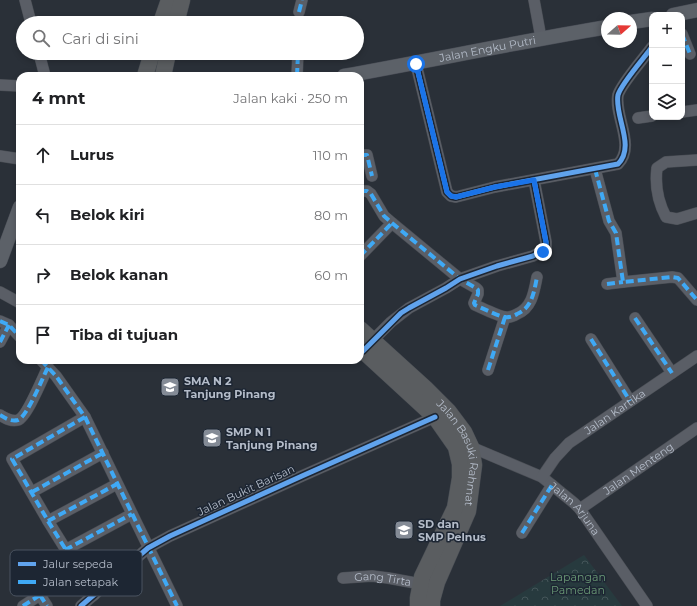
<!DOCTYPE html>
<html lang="id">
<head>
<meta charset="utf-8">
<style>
	body { margin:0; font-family:Montserrat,sans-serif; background:#f2f2f2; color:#202124 }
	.controls { position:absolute; right:12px; top:12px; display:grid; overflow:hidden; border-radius:8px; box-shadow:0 2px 6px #0003 }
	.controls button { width:36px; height:36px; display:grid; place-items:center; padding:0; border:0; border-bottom:1px solid #e0e0e0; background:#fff; color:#202124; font:20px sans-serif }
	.compass { position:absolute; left:601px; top:12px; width:36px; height:36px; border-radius:50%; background:#fff; box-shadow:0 2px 6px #0003; rotate:70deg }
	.stop { position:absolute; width:12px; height:12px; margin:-9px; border:3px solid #1a73e8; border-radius:50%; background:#fff }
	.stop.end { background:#1a73e8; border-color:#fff; box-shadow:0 1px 4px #0008 }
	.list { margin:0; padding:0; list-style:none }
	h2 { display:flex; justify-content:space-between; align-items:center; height:52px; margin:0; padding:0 16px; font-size:17px }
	h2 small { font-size:13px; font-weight:400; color:#757577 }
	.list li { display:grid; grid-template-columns:26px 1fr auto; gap:12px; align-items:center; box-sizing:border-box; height:60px; padding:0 16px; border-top:1px solid #e0e0e0 }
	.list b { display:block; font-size:15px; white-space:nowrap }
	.list em { font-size:13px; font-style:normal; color:#757577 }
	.icon { flex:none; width:22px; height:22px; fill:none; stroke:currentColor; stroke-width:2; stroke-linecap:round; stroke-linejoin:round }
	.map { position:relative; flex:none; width:697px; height:606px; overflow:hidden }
	.search { position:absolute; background:#fff; box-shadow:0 2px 6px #0003; left:16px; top:16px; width:348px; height:44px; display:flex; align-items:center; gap:10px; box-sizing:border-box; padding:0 14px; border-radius:22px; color:#757577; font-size:15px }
	.panel { position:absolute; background:#fff; box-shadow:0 2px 6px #0003; left:16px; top:72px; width:348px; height:292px; border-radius:12px }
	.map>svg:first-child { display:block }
</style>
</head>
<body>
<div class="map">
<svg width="697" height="606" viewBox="0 0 697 606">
	<defs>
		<pattern id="park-crowns" width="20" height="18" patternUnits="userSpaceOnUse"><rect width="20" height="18" fill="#273a3e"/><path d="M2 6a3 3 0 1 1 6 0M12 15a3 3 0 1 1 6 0" fill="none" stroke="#445559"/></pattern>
	</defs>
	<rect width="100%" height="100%" fill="#2a3038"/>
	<path fill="url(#park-crowns)" d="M584 555 622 606H500Z"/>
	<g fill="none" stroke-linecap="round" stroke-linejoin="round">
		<g stroke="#484c53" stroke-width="12">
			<g id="minor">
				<path d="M25 0 31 23"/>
				<path d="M534 0 541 38"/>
				<path d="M299 12 302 0"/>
				<path d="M682 34 690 54"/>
				<path d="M39 53 45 76"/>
				<path d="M416 64 447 192 451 196 456 197 495 187 618 164C636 146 614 116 618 95 621 84 644 58 652 47"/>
				<path d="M297 76 298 53"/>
				<path d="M0 85 20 86"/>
				<path d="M682 112 697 110"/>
				<path d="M638 118 652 116"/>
				<path d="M360 155H367L372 176"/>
				<path d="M0 156 20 159"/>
				<path d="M697 160 666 162 657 168C655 184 658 202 666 217L677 219 697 213"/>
				<path d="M595 169 609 221 616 233 623 282 672 277 678 278 697 300"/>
				<path d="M360 191H367L371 194 384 216 392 223 460 279 476 288 478 290V294L474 303 475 305C482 308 498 316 505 317 508 318 514 316 517 314 532 308 534 292 537 277"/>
				<path d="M360 256 392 223"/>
				<path d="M607 284 623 282"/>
				<path d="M0 292 20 303"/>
				<path d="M635 318 672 373"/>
				<path d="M0 321 9 325 20 337"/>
				<path d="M591 339 630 401"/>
				<path d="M0 342 9 325"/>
				<path d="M369 344 391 322 409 308 446 288 460 279 497 266 533 256 546 249V242L534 180"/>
				<path d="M41 360 56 376 85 417 177 606"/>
				<path d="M488 370 505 317"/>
				<path d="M0 415C5 418 11 422 18 420 27 417 43 377 48 367"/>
				<path d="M85 417 12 459 48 521 94 595"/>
				<path id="s1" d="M471 447 542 477 574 503 580 509 647 606"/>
				<path id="s2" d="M542 477 555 458 569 443 697 356"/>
				<path d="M32 492 103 453"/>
				<path id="s3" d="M580 509 697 428"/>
				<path d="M48 521 117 484"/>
				<path d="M522 533 552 485"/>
				<path d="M65 550 132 514"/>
				<path d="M27 575 47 606"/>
				<path id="s4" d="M343 578 372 576 388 578 421 584"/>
				<path d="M23 606 40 595"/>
				<path d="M81 606 148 548 170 536 302 476 435 417"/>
			</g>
		</g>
		<g stroke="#484c55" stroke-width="15">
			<g id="major">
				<path d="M673 15 697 10"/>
				<path d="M631 22 652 19"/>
				<path id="s5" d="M344 76C432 60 519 42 607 27"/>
				<path d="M0 261 20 207"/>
			</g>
		</g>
		<g stroke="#474c53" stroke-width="17">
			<g id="highway">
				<path d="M161 23 169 0"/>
				<path d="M176 23 182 0"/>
				<path d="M145 76 152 53"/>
				<path d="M163 76 168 53"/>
				<path id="s6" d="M360 329 425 388 449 412 464 432 471 447 474 465 468 511 437 582 432 600V606"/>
				<path d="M360 348 435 417 456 447 460 464V478L455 508 422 577 418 598V606"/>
			</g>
		</g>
		<use href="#minor" stroke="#5a5e66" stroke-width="11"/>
		<use href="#major" stroke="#5c6168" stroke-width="14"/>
		<use href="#highway" stroke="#5a5d60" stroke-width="16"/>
		<path stroke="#3fa9f5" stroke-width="4" stroke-dasharray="8 4" stroke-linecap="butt" d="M299 12 302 0
			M676 14V15
			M682 34 690 54
			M297 76 298 53
			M360 155H367L372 176
			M595 169 609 221 616 233 623 282 672 277 678 278 697 300
			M360 191H367L371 194 384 216 392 223 460 279 476 288 478 290V294L474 303 475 305C482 308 498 316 505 317 508 318 514 316 517 314 532 308 534 292 537 277
			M360 256 392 223
			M607 284 623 282
			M635 318 672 373
			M0 321 9 325 20 337
			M591 339 630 401
			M0 342 9 325
			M41 360 56 376 85 417 177 606
			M488 370 505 317
			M0 415C5 418 11 422 18 420 27 417 43 377 48 367
			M85 417 12 459 48 521 94 595
			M32 492 103 453
			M48 521 117 484
			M522 533 552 485
			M65 550 132 514
			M27 575 47 606
			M23 606 40 595"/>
		<g stroke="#1d2633" stroke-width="8">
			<path id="cycleway" d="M416 64 447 192 451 196 456 197 495 187 618 164C636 146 614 116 618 95 621 84 644 58 652 47
				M363 351 401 313 409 308 446 288 460 279 497 266 533 256 546 249V242L534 180
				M81 606 148 548 170 536 302 476 435 417"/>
		</g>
		<use href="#cycleway" stroke="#60a3ed" stroke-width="5"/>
	</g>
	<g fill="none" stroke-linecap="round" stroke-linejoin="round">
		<path stroke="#1a73e8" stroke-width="5" d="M416 64 447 192 451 196 456 197 495 187 534 180 546 242V249L543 252"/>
	</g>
	<defs>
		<g id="school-square" transform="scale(1)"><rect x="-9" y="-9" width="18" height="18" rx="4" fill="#848b96" stroke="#1d2633"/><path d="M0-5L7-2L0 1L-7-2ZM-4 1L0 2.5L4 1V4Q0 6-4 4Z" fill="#fff"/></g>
	</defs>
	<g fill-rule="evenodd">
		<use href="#school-square" x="170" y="387"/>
		<use href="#school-square" x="212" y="438"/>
		<use href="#school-square" x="404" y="530"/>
	</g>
	<g text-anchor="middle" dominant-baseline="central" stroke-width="3" stroke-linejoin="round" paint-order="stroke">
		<g font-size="11" fill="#b4bcc9" stroke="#1d2633">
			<text stroke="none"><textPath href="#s5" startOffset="146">Jalan Engku Putri</textPath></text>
			<text stroke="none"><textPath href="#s2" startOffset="99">Jalan Kartika</textPath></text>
			<text stroke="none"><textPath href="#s6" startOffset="165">Jalan Basuki Rahmat</textPath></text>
			<text stroke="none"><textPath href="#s3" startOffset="71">Jalan Menteng</textPath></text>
			<text transform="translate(246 490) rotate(-25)">Jalan Bukit Barisan</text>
			<text stroke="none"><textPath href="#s1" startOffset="123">Jalan Arjuna</textPath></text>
			<text stroke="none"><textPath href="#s4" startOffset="40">Gang Tirta</textPath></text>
		</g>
		<g font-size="11" font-weight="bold" fill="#b4bcc9" stroke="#1d2633" text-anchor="start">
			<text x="184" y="381">SMA N 2<tspan x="184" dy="13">Tanjung Pinang</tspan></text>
			<text x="226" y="432">SMP N 1<tspan x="226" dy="13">Tanjung Pinang</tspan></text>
			<text x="418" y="524">SD dan<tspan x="418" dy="13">SMP Pelnus</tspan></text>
		</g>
		<g font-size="11" fill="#6b9a76" stroke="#1d2633">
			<text x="578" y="577">Lapangan<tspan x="578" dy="13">Pamedan</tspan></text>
		</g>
	</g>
	<rect x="10" y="550" width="132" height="46" rx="6" fill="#1d2633" stroke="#4a5360" stroke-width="1"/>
	<rect x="18" y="562" width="18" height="4" fill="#60a3ed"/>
	<rect x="18" y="580" width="18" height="4" fill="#3fa9f5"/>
	<g font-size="11" fill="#b4bcc9">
		<text x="43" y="568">Jalur sepeda</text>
		<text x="43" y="586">Jalan setapak</text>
	</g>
</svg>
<div class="controls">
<button>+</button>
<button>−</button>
<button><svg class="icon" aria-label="layers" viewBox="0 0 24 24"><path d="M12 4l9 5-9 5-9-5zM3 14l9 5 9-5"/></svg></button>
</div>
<svg class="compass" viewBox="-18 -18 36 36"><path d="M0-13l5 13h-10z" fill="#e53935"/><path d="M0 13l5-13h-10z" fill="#757577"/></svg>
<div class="stop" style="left:416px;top:64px"></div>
<div class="stop end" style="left:543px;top:252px"></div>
<div class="search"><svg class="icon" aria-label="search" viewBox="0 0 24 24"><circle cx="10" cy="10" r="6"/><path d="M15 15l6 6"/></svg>Cari di sini</div>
<section class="panel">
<h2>4 mnt<small>Jalan kaki · 250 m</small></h2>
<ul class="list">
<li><svg class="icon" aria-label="ahead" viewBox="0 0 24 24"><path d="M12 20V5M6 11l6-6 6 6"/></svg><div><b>Lurus</b></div><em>110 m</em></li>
<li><svg class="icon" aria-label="left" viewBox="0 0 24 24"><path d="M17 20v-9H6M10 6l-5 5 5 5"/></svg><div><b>Belok kiri</b></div><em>80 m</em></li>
<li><svg class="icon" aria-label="right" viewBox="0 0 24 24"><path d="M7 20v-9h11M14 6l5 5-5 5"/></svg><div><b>Belok kanan</b></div><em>60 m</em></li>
<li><svg class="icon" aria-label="arrive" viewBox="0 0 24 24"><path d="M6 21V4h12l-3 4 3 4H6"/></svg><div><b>Tiba di tujuan</b></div></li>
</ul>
</section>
</div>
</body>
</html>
